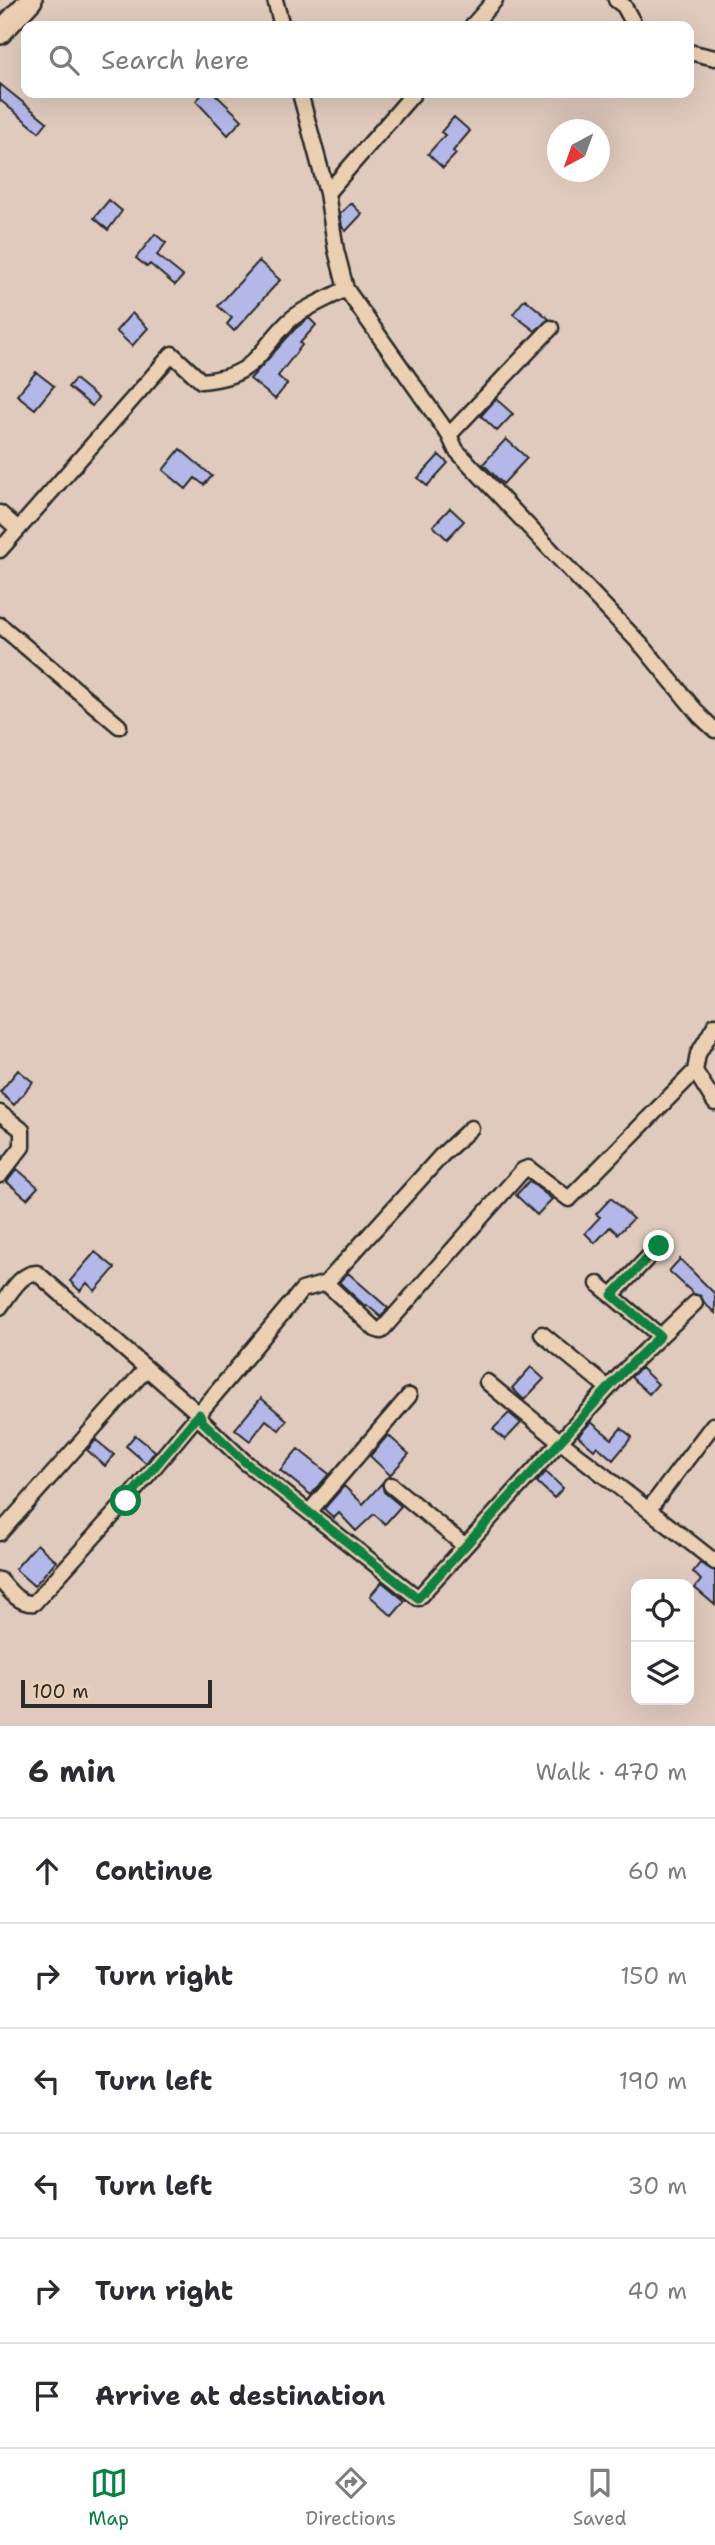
<!DOCTYPE html>
<html lang="en">
<head>
<meta charset="utf-8">
<style>
	body { margin:0; font-family:"Shantell Sans",sans-serif; background:#f7f7f7; color:#2b2b33 }
	.controls { position:absolute; right:21px; bottom:21px; display:grid; overflow:hidden; border-radius:14px; box-shadow:0 7px 28px #0002 }
	.controls button { width:63px; height:63px; display:grid; place-items:center; padding:0; border:0; border-bottom:2px solid #e1e1e2; background:#fff; color:#2b2b33; font:35px sans-serif }
	.compass { position:absolute; left:547px; top:119px; width:63px; height:63px; border-radius:50%; background:#fff; box-shadow:0 7px 28px #0002; rotate:221deg }
	.scale { position:absolute; left:21px; bottom:18px; width:191px; box-sizing:border-box; padding-left:7px; border:4px solid #2b2b2b; border-top:0; font-size:19px; line-height:24px; white-space:nowrap; color:#2b2b2b; -webkit-text-stroke:5px #ebcfb2; paint-order:stroke }
	.stop { position:absolute; width:21px; height:21px; margin:-16px; border:5px solid #0b8043; border-radius:50%; background:#fff }
	.stop.end { background:#0b8043; border-color:#fff; box-shadow:0 2px 7px #0008 }
	.list { margin:0; padding:0; list-style:none }
	h2 { display:flex; justify-content:space-between; align-items:center; height:91px; margin:0; padding:0 28px; font-size:30px }
	h2 small { font-size:23px; font-weight:400; color:#7c7c81 }
	.list li { display:grid; grid-template-columns:46px 1fr auto; gap:21px; align-items:center; box-sizing:border-box; height:105px; padding:0 28px; border-top:2px solid #e1e1e2 }
	.list b { display:block; font-size:26px; white-space:nowrap }
	.list em { font-size:23px; font-style:normal; color:#7c7c81 }
	.icon { flex:none; width:38px; height:38px; fill:none; stroke:currentColor; stroke-width:2; stroke-linecap:round; stroke-linejoin:round }
	.map { position:relative; flex:none; width:715px; height:1726px; overflow:hidden }
	.search { position:absolute; background:#fff; box-shadow:0 7px 28px #0002; left:21px; right:21px; top:21px; height:77px; display:flex; align-items:center; gap:18px; box-sizing:border-box; padding:0 24px; border-radius:14px; color:#7c7c81; font-size:26px }
	.sheet { height:721px; background:#fff }
	nav { display:flex; justify-content:space-around; align-items:center; box-sizing:border-box; height:98px; border-top:2px solid #e1e1e2; background:#fff; font-size:19px; color:#7c7c81 }
	nav a { display:grid; justify-items:center; gap:4px }
	nav .on { color:#0b8043 }
	.map>svg:first-child { display:block }
</style>
</head>
<body>
<div class="map">
<svg width="715" height="1726" viewBox="0 0 715 1726">
	<rect width="100%" height="100%" fill="#e0cabd"/>
	<filter id="ink" filterUnits="userSpaceOnUse"><feTurbulence type="fractalNoise" baseFrequency=".0143" numOctaves="2"/><feDisplacementMap in="SourceGraphic" scale="14" xChannelSelector="R" yChannelSelector="G"/><feConvolveMatrix kernelMatrix="1 2 1 2 8 2 1 2 1" color-interpolation-filters="sRGB"/></filter>
	<g filter="url(#ink)">
		<path fill="#b3b8e9" stroke="#2b2b2b" stroke-width="2" d="M0 84 47 122 39 132 0 100Z
			M203 93H214L242 120 228 135 196 101Z
			M454 117 470 131 453 151 456 154 443 168 428 154 445 135 441 132Z
			M109 200 122 211 108 230 94 218Z
			M351 203 362 214 346 231 342 227 340 214Z
			M155 234 166 243 157 255 183 276 175 285 150 264 147 267 136 258Z
			M259 261 280 280 234 331 227 324 232 318 218 306Z
			M525 299 549 319 535 331 513 314Z
			M132 313 148 328 132 346 116 331Z
			M309 318 316 325 300 343 302 345 278 376 287 384 275 399 250 379 295 329Z
			M36 372 54 386 35 409 17 395Z
			M75 379 98 398 92 406 68 387Z
			M496 399 513 414 497 431 481 416Z
			M506 439 527 458 503 484 483 464Z
			M180 449 212 476 204 485 195 478 186 489 163 470Z
			M439 455 448 463 427 486 418 478Z
			M450 508 464 521 447 539 433 526Z
			M18 1070 33 1082 14 1105 0 1092Z
			M17 1169 38 1187 27 1199 7 1182Z
			M529 1181 552 1199 537 1215 516 1195Z
			M611 1198 633 1219 618 1234 610 1227 595 1243 585 1233 600 1217 596 1214Z
			M95 1252 115 1268 95 1291 87 1283 80 1291 70 1281Z
			M680 1259 715 1294V1313L704 1303 701 1296 694 1294 669 1271Z
			M348 1273 388 1308 381 1317 367 1305 366 1307 339 1282Z
			M531 1367 544 1379 524 1400 512 1388Z
			M641 1368 658 1384 649 1394 631 1377Z
			M261 1398 287 1420 279 1430 266 1420 250 1441 235 1429Z
			M509 1413 521 1423 505 1440 493 1429Z
			M591 1422 612 1439 621 1428 632 1437 613 1460 597 1446 594 1450 578 1436Z
			M135 1435 155 1451 146 1463 126 1446Z
			M388 1435 409 1454 390 1475 370 1456Z
			M96 1440 114 1455 105 1466 87 1450Z
			M298 1449 329 1474 311 1495 280 1470Z
			M546 1472 563 1488 554 1498 537 1482Z
			M382 1483 384 1492 401 1506 385 1524 374 1514 356 1531 339 1513 334 1518 324 1509 344 1486 363 1504Z
			M37 1544 56 1561 34 1586 15 1569Z
			M700 1563 715 1571V1605L695 1588 701 1580 693 1572Z
			M382 1582 405 1601 392 1616 370 1596Z"/>
		<g fill="none" stroke-linecap="round" stroke-linejoin="round">
			<g stroke="#2b2b2b" stroke-width="19">
				<path id="street" d="M275 0 282 26
					M616 0 624 6 635 26
					M472 26 495 0
					M689 52 715 58
					M300 93 327 193 336 250 346 289 449 435 456 450 645 649 700 716 715 730
					M327 193 414 93
					M449 435 551 328
					M0 513 18 529
					M0 550 172 354 201 381C255 377 256 354 288 322 301 309 329 298 346 289
					M0 625 119 726
					M715 1025 698 1054 695 1071 715 1103
					M0 1113 22 1130V1147L0 1175
					M326 1283 375 1329 381 1331 523 1170 528 1168 532 1171 569 1199 695 1071
					M598 1284 660 1336
					M612 1295 659 1246
					M0 1307C9 1295 21 1272 37 1273L199 1414 203 1422 245 1462 418 1598 624 1371 695 1303
					M542 1334 608 1388
					M487 1382C561 1445 639 1501 715 1562
					M391 1485 465 1546
					M649 1509 713 1425
					M309 1512 409 1396
					M0 1533 146 1369
					M0 1580C9 1590 19 1605 34 1603L126 1501 302 1290 326 1283 441 1156 471 1128"/>
			</g>
			<g stroke="#2b2b2b" stroke-width="26">
				<path id="secondary" d="M0 33 31 0"/>
			</g>
			<use href="#street" stroke="#ebcfb2" stroke-width="14"/>
			<use href="#secondary" stroke="#ebcfb2" stroke-width="21"/>
		</g>
	</g>
	<g fill="none" stroke-linecap="round" stroke-linejoin="round" filter="url(#ink)">
		<path stroke="#0b8043" stroke-width="9" d="M126 1501 199 1414 203 1422 245 1462 418 1598 624 1371 660 1336 612 1295 659 1246"/>
	</g>
</svg>
<div class="controls">
<button><svg class="icon" aria-label="locate" viewBox="0 0 24 24"><circle cx="12" cy="12" r="6"/><path d="M12 2v4M12 18v4M2 12h4M18 12h4"/></svg></button>
<button><svg class="icon" aria-label="layers" viewBox="0 0 24 24"><path d="M12 4l9 5-9 5-9-5zM3 14l9 5 9-5"/></svg></button>
</div>
<svg class="compass" viewBox="-18 -18 36 36"><path d="M0-13l5 13h-10z" fill="#e53935"/><path d="M0 13l5-13h-10z" fill="#7c7c81"/></svg>
<div class="scale">100 m</div>
<div class="stop" style="left:126px;top:1501px"></div>
<div class="stop end" style="left:659px;top:1246px"></div>
<div class="search"><svg class="icon" aria-label="search" viewBox="0 0 24 24"><circle cx="10" cy="10" r="6"/><path d="M15 15l6 6"/></svg>Search here</div>
</div>
<section class="sheet">
<h2>6 min<small>Walk · 470 m</small></h2>
<ul class="list">
<li><svg class="icon" aria-label="ahead" viewBox="0 0 24 24"><path d="M12 20V5M6 11l6-6 6 6"/></svg><div><b>Continue</b></div><em>60 m</em></li>
<li><svg class="icon" aria-label="right" viewBox="0 0 24 24"><path d="M7 20v-9h11M14 6l5 5-5 5"/></svg><div><b>Turn right</b></div><em>150 m</em></li>
<li><svg class="icon" aria-label="left" viewBox="0 0 24 24"><path d="M17 20v-9H6M10 6l-5 5 5 5"/></svg><div><b>Turn left</b></div><em>190 m</em></li>
<li><svg class="icon" aria-label="left" viewBox="0 0 24 24"><path d="M17 20v-9H6M10 6l-5 5 5 5"/></svg><div><b>Turn left</b></div><em>30 m</em></li>
<li><svg class="icon" aria-label="right" viewBox="0 0 24 24"><path d="M7 20v-9h11M14 6l5 5-5 5"/></svg><div><b>Turn right</b></div><em>40 m</em></li>
<li><svg class="icon" aria-label="arrive" viewBox="0 0 24 24"><path d="M6 21V4h12l-3 4 3 4H6"/></svg><div><b>Arrive at destination</b></div></li>
</ul>
</section>
<nav>
<a class="on"><svg class="icon" aria-label="map" viewBox="0 0 24 24"><path d="M3 6l6-2 6 2 6-2v14l-6 2-6-2-6 2zM9 4v14M15 6v14"/></svg>Map</a>
<a><svg class="icon" aria-label="directions" viewBox="0 0 24 24"><path d="M12 3l9 9-9 9-9-9zM9 14v-3h6M13 9l2 2-2 2"/></svg>Directions</a>
<a><svg class="icon" aria-label="saved" viewBox="0 0 24 24"><path d="M7 4h10v16l-5-4-5 4z"/></svg>Saved</a>
</nav>
</body>
</html>
